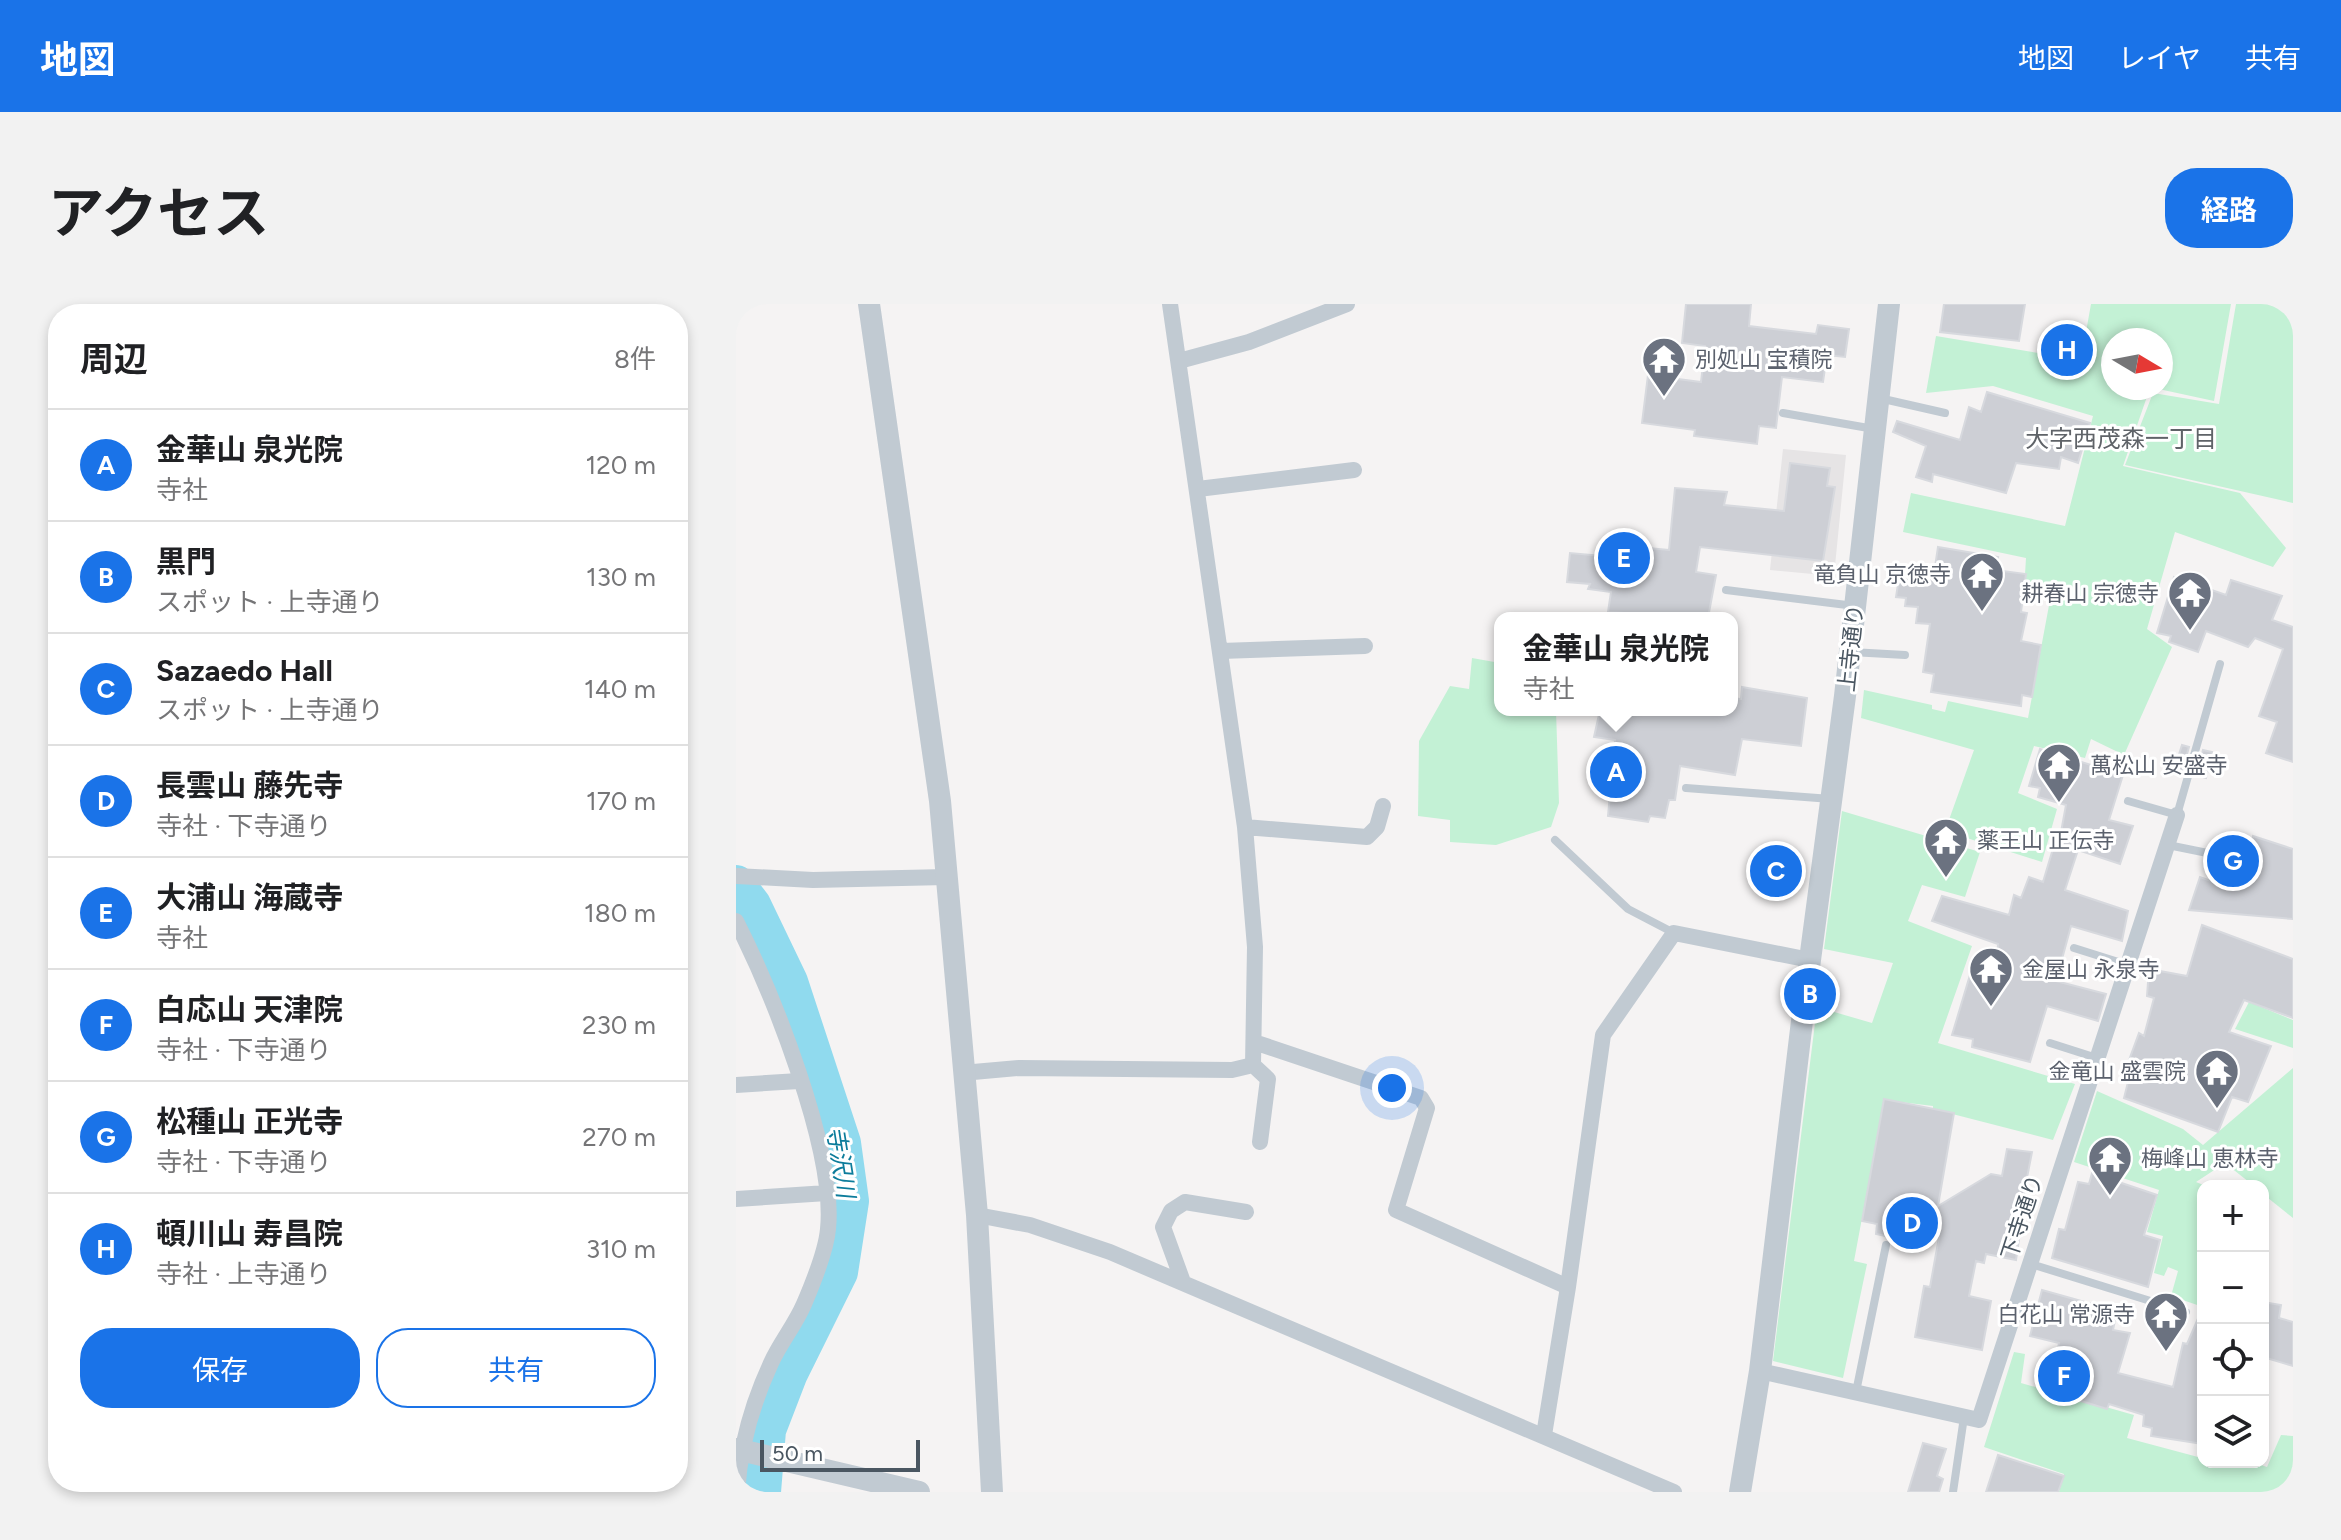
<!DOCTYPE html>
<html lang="ja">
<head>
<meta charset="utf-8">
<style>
	body { margin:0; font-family:Figtree,"Noto Sans JP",sans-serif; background:#f2f2f2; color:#202124 }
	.controls { position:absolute; right:24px; bottom:24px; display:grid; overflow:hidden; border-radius:16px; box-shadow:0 4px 12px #0003 }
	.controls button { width:72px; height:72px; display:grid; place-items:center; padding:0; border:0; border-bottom:2px solid #e0e0e0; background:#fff; color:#202124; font:40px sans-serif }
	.compass { position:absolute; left:1365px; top:24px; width:72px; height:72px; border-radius:50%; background:#fff; box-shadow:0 4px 12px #0003; rotate:100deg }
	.scale { position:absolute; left:24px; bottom:20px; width:160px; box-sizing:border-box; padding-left:8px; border:4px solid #4a5661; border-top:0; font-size:22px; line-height:28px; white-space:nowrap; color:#4a5661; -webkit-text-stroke:6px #fff; paint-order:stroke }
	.you { position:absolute; left:656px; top:784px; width:28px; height:28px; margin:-20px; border:6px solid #fff; border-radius:50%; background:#1a73e8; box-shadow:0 0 0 12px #1a73e833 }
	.badge { display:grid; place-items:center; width:52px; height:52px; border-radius:50%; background:#1a73e8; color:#fff; font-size:26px; font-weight:700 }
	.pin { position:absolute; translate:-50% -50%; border:4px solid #fff; box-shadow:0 2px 8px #0006 }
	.popup { position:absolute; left:758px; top:308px; width:244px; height:104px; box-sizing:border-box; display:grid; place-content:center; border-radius:16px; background:#fff; filter:drop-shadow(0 2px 6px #0005); font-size:26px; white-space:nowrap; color:#757577 }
	.popup b { font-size:30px; color:#202124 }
	.popup::after { content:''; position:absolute; left:50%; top:100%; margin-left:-16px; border:16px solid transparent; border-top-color:#fff }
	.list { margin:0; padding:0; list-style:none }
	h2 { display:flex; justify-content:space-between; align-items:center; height:104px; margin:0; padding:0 32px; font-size:34px }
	h2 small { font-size:26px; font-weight:400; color:#757577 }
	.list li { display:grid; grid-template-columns:52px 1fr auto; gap:24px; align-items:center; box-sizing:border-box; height:112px; padding:0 32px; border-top:2px solid #e0e0e0 }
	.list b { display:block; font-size:30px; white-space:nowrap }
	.list p { margin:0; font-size:26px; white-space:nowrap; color:#757577 }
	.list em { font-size:26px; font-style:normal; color:#757577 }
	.actions { display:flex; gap:16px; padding:24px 32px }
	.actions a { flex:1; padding:18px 0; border:2px solid #1a73e8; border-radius:32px; text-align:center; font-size:28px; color:#1a73e8 }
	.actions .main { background:#1a73e8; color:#fff }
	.icon { flex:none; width:44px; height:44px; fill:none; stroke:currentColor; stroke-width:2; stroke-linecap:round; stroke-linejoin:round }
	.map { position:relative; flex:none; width:1557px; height:1188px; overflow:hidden; border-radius:32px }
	header { display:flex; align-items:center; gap:48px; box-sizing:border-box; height:112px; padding:0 40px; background:#1a73e8; color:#fff }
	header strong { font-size:38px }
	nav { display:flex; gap:44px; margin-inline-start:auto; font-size:28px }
	.intro { display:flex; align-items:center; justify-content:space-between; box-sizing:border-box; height:192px; padding:0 48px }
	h1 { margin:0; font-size:56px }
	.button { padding:20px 36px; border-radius:32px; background:#1a73e8; color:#fff; font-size:28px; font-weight:700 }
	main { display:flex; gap:48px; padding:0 48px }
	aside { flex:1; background:#fff; border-radius:32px; box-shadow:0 4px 12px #0003 }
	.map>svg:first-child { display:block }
</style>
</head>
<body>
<header>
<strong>地図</strong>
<nav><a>地図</a><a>レイヤ</a><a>共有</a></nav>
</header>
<div class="intro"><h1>アクセス</h1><a class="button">経路</a></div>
<main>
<aside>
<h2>周辺<small>8件</small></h2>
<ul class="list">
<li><span class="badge">A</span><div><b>金華山 泉光院</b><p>寺社</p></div><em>120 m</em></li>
<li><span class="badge">B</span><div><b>黒門</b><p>スポット · 上寺通り</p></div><em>130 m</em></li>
<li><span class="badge">C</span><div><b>Sazaedo Hall</b><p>スポット · 上寺通り</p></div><em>140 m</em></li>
<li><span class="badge">D</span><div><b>長雲山 藤先寺</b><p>寺社 · 下寺通り</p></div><em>170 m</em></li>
<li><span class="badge">E</span><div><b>大浦山 海蔵寺</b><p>寺社</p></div><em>180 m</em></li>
<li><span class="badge">F</span><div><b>白応山 天津院</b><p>寺社 · 下寺通り</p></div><em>230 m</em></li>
<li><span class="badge">G</span><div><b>松種山 正光寺</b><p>寺社 · 下寺通り</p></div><em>270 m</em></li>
<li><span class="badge">H</span><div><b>頓川山 寿昌院</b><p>寺社 · 上寺通り</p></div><em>310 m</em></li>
</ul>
<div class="actions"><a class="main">保存</a><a>共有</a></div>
</aside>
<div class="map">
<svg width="1557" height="1188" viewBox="0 0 1557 1188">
	<rect width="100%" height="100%" fill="#f5f3f3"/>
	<path fill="#e6e4e5" d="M1047 145 1110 151 1098 272 1034 266Z"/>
	<path fill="#c3f1d5" d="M1355 0H1495L1478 97 1418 84H1425V36H1377V84H1414L1387 162 1504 189 1550 244 1537 263 1439 228 1411 325 1436 343 1388 451 1355 435 1349 454 1298 442 1282 489 1321 505 1306 558 1209 527 1238 446 1125 414 1128 386 1196 401V405L1209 408 1212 397 1292 414 1314 296 1288 287 1290 254 1167 228 1175 189 1329 222 1357 112 1257 82 1190 89 1200 32 1345 56Z
		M1500 0H1557V199L1389 161 1417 89 1483 100Z
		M736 354 764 359V406H820L823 499 815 523 760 541 714 538V516L682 512 683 437 714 382 733 385Z
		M1106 507 1244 548 1229 593 1186 581 1172 617 1236 642 1202 739 1339 780 1317 836 1197 805V802L1148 796 1118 957 1131 960 1107 1074 1037 1057 1081 703 1136 719 1157 659 1088 645Z
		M1513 698 1557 716V744L1499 725Z
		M1557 764V914L1527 890V882H1518L1489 859 1460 878 1470 882H1467V1003L1435 992 1442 967 1432 963 1428 972 1418 969 1427 932 1411 928 1423 886 1338 858 1361 787 1447 825 1467 841Z
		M1278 1048 1289 1050 1285 1079 1398 1111 1391 1134 1462 1153 1467 1142V1158H1516L1531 1163 1545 1131 1557 1132V1188H1323L1328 1170 1248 1143Z"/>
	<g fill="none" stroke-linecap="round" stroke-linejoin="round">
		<path stroke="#90daee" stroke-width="38" d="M0 580 16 601 53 678 106 839 114 897 103 968 53 1069 31 1126 26 1188"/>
	</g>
	<path fill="#cdcfd5" stroke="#d7d9de" stroke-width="2" d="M950 0H1015L1013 22 1080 30 1082 21 1113 25 1109 53 1091 51 1087 78 1046 73 1040 124 1023 122 1021 140 958 132 959 126 906 119 912 71 965 78 969 42 946 39Z
		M1208 0H1289L1283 37 1204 28Z
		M1251 88 1354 119 1342 159 1325 153 1323 165 1280 159 1270 189 1197 170 1196 178 1180 173 1190 142 1157 128 1161 117 1224 136 1233 103 1245 108Z
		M1054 159 1094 164 1091 182 1099 183 1087 257 964 243 960 268 980 271 972 314 872 308 875 288 852 285 854 280 831 278 834 249 911 256 913 244 933 246 939 184 991 188 988 201 1048 207Z
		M1202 243 1262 253 1259 266 1290 270 1285 308 1291 309 1285 337 1305 341 1296 393 1286 391 1285 402 1195 388 1198 370 1187 368 1194 320 1180 319 1182 303 1169 302 1170 294 1160 293 1163 274 1181 278 1185 262 1199 263Z
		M1438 273 1490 291 1495 276 1546 292 1536 316 1557 323V458L1530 449 1541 418 1523 412 1547 345 1519 334 1512 343 1470 327 1462 348 1433 338 1435 332 1421 329Z
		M1006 383 1071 394 1065 442 1006 435 999 471 944 462 939 496H933L929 514 914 512 912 518 872 512 879 436 858 433 864 406H996V394L1005 395Z
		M1446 441 1453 443 1446 468 1438 466Z
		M1304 445 1387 471 1373 516 1397 522 1384 560 1342 546 1329 586 1392 607 1386 637 1335 622 1320 677 1370 690 1362 717 1311 702 1294 758 1236 743 1237 735 1216 731 1234 671 1259 679 1262 640 1196 617 1206 592 1273 611 1278 591 1285 594 1293 573 1307 578 1319 538 1323 539 1330 501 1302 493 1304 484 1293 482Z
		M1467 446 1476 448 1470 474 1460 471Z
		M1517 532 1557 545V615L1453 606 1464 573 1497 585 1507 546 1515 547Z
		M1025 566a15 15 0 1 1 30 0a15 15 0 1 1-30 0Z
		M1466 621 1557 655V714L1508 696 1493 728 1535 742 1512 798 1496 793 1482 828 1388 794 1396 762 1392 759 1403 729 1408 732 1418 694 1411 692 1413 665 1451 672Z
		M1148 795 1218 809 1202 902 1255 870 1266 872 1271 845 1296 848 1282 920 1285 921 1280 956 1250 950 1248 959 1240 957 1233 992 1255 997 1246 1046 1179 1033 1188 982 1194 983 1203 933 1170 926 1168 936 1140 930 1141 920 1126 917Z
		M1356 869 1421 891 1408 931 1424 936 1412 983 1316 954 1323 925 1329 926 1342 878 1353 880Z
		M1306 986 1381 1007 1377 1026 1394 1029 1382 1069 1437 1083 1447 1039 1451 1040 1467 1003V1140L1415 1132 1416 1124 1407 1122 1408 1111 1373 1100 1371 1105 1319 1089 1321 1084 1314 1082 1323 1039 1294 1032Z
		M1527 998 1545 1001 1543 1014 1557 1018V1062L1527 1053Z
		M1187 1139 1210 1145 1201 1172 1207 1175 1203 1188H1172Z
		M1262 1151 1328 1172 1322 1188H1250Z"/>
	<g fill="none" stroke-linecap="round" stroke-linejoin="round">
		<path stroke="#c1cad2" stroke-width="8" d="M1143 94 1209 109
			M1047 109 1138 125
			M990 286 1119 302
			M1115 348 1169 351
			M950 484 1095 495
			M1392 497 1441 511 1484 360
			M819 536 892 605 938 629
			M1432 541 1496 554
			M1338 644 1392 661
			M1314 739 1361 754
			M1295 960 1450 1008
			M1120 1088 1150 941
			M1217 1188 1228 1113"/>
		<path stroke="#c1cad2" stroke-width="16" d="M434 0 509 523 519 643 517 761 532 775 524 838
			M443 57 513 38 611 0
			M462 185 618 166
			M485 347 629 342
			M509 523 631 533 641 523 647 502
			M0 572 77 576 210 573
			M0 617C36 688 100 846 92 925 90 948 77 979 68 1000 59 1021 44 1039 35 1059 16 1100 4 1143 1 1188
			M518 738 685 794 691 804 660 906 832 983 867 731 938 629 1074 656
			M226 769 283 764 496 766 517 761
			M0 781 63 777
			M0 895 91 889
			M241 911 294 921 374 948 938 1188
			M447 978 427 923 435 907 449 898 510 908
			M1024 1067 1243 1116 1441 511
			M808 1131 832 983"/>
		<path stroke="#c1cad2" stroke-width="22" d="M133 0 204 497 241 911 256 1188
			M1070 686 1109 392 1153 0
			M0 1145 183 1188
			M1004 1188 1024 1067 1069 692"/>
	</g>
	<defs>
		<g id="temple-pin" transform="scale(2.3)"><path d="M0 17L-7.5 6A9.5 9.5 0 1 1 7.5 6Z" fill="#6b7280" stroke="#fff"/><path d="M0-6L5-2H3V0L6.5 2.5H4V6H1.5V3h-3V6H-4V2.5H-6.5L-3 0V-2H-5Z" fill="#fff"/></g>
	</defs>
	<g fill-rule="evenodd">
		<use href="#temple-pin" x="928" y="55"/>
		<use href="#temple-pin" x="1246" y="270"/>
		<use href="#temple-pin" x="1454" y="289"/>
		<use href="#temple-pin" x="1323" y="461"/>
		<use href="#temple-pin" x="1210" y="536"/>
		<use href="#temple-pin" x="1255" y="665"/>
		<use href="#temple-pin" x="1481" y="767"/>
		<use href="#temple-pin" x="1374" y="854"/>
		<use href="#temple-pin" x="1430" y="1010"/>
	</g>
	<g text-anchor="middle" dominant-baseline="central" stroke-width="6" stroke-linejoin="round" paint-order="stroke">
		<g font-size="22" fill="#5b616d" stroke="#fff" text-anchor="start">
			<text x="959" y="55">別処山 宝積院</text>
			<text x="1215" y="270" text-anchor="end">竜負山 京徳寺</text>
			<text x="1423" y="289" text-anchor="end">耕春山 宗徳寺</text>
			<text x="1354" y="461">萬松山 安盛寺</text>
			<text x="1241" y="536">薬王山 正伝寺</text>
			<text x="1286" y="665">金屋山 永泉寺</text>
			<text x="1450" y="767" text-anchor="end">金竜山 盛雲院</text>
			<text x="1405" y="854">梅峰山 恵林寺</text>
			<text x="1399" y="1010" text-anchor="end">白花山 常源寺</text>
		</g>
		<g font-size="22" fill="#4a5661" stroke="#fff">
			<text transform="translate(1115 344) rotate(-84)">上寺通り</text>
			<text transform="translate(1286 913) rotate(-72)">下寺通り</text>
		</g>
		<g font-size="24" fill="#5f6368" stroke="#fff">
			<text x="1385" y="134">大字西茂森一丁目</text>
		</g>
		<g font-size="24" font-style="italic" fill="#0c7c9b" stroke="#fff">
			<text transform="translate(105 858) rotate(81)">寺沢川</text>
		</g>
	</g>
</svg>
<div class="controls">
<button>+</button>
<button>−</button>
<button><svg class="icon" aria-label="locate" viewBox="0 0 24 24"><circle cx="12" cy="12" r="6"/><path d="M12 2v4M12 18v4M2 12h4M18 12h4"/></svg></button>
<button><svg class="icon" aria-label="layers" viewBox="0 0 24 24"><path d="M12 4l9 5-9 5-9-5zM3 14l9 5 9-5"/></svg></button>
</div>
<svg class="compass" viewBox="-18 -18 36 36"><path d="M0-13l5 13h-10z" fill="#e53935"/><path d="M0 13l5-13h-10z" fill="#757577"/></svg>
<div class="scale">50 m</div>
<div class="you"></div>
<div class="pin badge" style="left:880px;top:468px">A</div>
<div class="popup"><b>金華山 泉光院</b>寺社</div>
<div class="pin badge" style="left:1074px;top:690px">B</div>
<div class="pin badge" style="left:1040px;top:567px">C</div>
<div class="pin badge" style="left:1176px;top:919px">D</div>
<div class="pin badge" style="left:888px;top:254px">E</div>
<div class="pin badge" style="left:1328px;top:1072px">F</div>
<div class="pin badge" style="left:1497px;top:557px">G</div>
<div class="pin badge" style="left:1331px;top:46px">H</div>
</div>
</main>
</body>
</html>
